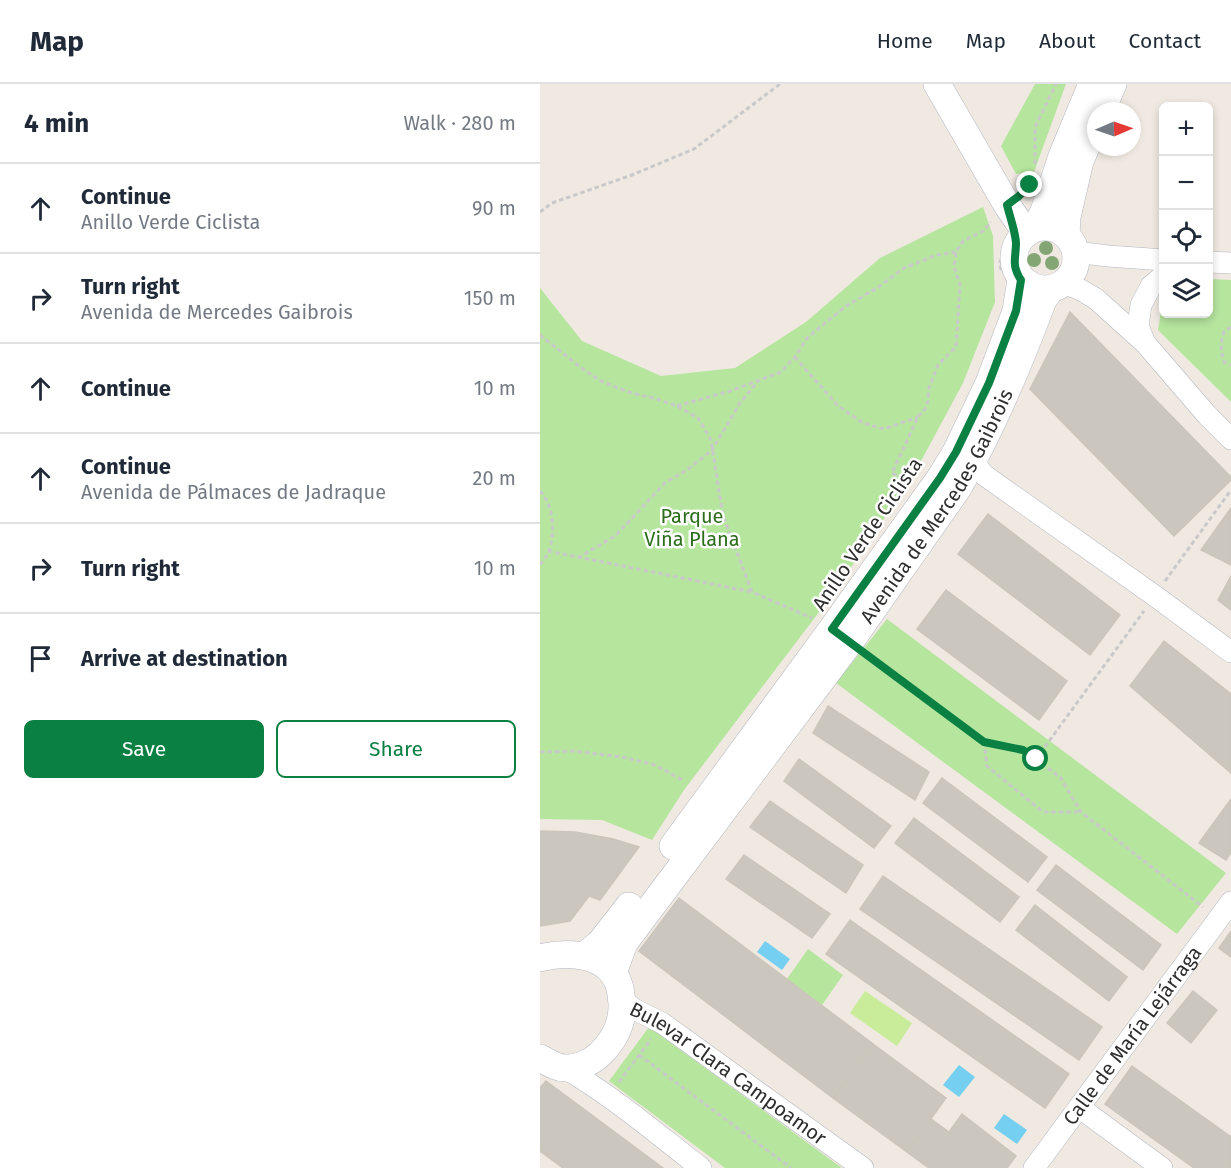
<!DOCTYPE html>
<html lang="en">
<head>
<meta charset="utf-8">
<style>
	body { margin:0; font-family:"Fira Sans",sans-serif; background:#f6f6f7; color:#1f2937 }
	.controls { position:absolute; right:18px; top:18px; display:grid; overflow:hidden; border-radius:9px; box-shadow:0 3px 9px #0003 }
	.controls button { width:54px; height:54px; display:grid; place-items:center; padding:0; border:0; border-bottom:2px solid #e0e1e3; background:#fff; color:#1f2937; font:30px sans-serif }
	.compass { position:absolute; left:547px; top:18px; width:54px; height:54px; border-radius:50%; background:#fff; box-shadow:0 3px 9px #0003; rotate:88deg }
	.stop { position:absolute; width:18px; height:18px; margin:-14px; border:4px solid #0b8043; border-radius:50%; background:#fff }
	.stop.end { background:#0b8043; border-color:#fff; box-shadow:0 2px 6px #0008 }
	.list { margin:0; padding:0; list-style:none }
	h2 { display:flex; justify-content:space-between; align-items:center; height:78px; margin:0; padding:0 24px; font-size:26px }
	h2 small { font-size:20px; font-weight:400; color:#747a83 }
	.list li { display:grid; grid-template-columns:39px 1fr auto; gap:18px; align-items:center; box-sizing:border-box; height:90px; padding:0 24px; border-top:2px solid #e0e1e3 }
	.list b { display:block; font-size:22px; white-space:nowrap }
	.list p { margin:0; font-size:20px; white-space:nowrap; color:#747a83 }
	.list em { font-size:20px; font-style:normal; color:#747a83 }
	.actions { display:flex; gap:12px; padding:18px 24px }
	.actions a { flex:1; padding:14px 0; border:2px solid #0b8043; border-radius:9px; text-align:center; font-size:21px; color:#0b8043 }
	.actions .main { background:#0b8043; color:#fff }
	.icon { flex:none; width:33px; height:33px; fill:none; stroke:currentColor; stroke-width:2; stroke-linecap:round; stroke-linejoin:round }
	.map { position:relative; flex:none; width:691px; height:1084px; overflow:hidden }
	header { display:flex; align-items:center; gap:36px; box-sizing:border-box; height:84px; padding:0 30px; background:#fff; border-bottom:2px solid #e0e1e3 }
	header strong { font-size:28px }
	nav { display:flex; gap:33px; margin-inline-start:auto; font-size:21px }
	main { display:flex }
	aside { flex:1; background:#fff }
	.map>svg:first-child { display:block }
</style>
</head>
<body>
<header>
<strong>Map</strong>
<nav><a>Home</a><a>Map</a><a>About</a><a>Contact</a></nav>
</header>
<main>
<aside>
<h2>4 min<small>Walk · 280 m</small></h2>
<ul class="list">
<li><svg class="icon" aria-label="ahead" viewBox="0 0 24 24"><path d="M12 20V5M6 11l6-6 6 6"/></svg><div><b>Continue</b><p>Anillo Verde Ciclista</p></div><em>90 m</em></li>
<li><svg class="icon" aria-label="right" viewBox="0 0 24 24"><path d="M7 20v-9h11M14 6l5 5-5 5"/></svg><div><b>Turn right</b><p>Avenida de Mercedes Gaibrois</p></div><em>150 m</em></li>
<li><svg class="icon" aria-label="ahead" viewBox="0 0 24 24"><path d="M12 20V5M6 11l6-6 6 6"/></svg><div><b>Continue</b></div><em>10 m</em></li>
<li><svg class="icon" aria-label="ahead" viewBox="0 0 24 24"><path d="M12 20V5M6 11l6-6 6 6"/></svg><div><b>Continue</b><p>Avenida de Pálmaces de Jadraque</p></div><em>20 m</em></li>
<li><svg class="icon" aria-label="right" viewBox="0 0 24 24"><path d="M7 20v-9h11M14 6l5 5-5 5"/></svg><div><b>Turn right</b></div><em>10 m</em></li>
<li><svg class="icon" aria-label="arrive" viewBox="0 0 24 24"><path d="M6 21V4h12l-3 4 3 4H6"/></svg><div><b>Arrive at destination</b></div></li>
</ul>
<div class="actions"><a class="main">Save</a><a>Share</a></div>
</aside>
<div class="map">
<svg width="691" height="1084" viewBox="0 0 691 1084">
	<rect width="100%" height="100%" fill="#efe9e1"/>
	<path fill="#b6e59e" d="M495 0H526L494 88 476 90 461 62Z
		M443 123 453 152 455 218 423 299 374 390 295 507 144 706 112 756 62 736 0 735V204L42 257 121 292 195 284 266 238 340 174Z
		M669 195 691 196V318L618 246 623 214 624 230H668Z
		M347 535 686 789 637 850 296 599Z
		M268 865 303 891 282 921 247 895Z
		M109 943 302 1084H185L69 997Z"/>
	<path fill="#c9ec9a" d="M325 907 372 939 357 962 310 929Z"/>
	<path fill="#75cff0" d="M225 857 250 875 242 886 217 868Z
		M419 981 435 993 419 1013 403 1001Z
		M464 1030 487 1046 477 1060 454 1044Z"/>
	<path fill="#cbc7bf" stroke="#cbc5ba" stroke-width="1.5" d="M530 228 691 393V396L634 452 490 305Z
		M691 424V481L661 466Z
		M448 430 580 531 550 571 418 470Z
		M691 492V526L678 516Z
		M406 506 527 597 499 636 377 545Z
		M624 557 691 610V689L590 602Z
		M288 622 389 688 375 716 273 649Z
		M259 675 351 742 334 764 244 697Z
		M402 694 507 773 488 798 383 719Z
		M691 715V768L686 776 659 759Z
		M230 717 323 781 306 809 210 743Z
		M374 734 479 813 460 838 355 759Z
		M0 747 35 748 73 755 99 763 60 816 49 812 30 837 0 842Z
		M204 771 290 830 272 854 186 795Z
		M516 781 621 861 603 886 497 806Z
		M343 792 562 943 539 976 320 825Z
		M139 814 333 960 293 1014 99 867Z
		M495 821 587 893 569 917 476 846Z
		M310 836 529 990 505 1024 286 870Z
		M691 847V873L679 864Z
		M653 907 677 926 651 959 627 939Z
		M333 960 406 1014 367 1068 293 1014Z
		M592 982 691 1053V1084H654L565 1020Z
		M6 997 123 1084H23L0 1067V1004Z
		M422 1030 476 1072 467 1084H389L367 1068 391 1035 409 1048Z"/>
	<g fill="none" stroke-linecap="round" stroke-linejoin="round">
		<g stroke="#b4b7c1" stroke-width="22">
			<g id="minor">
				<path d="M535 168 568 172 624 176"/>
				<path d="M668 178 691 179"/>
				<path d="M523 199 541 206 556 215 605 259 667 331 691 355"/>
				<path d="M605 259 598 242 601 221 611 202 624 191"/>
				<path d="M433 377 444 391 615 512 691 568"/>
				<path id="s1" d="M82 916 94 925 122 939 323 1084"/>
				<path d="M26 985C74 1013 117 1050 161 1084"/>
				<path d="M540 1024 622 1084"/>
				<path id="s2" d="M494 1084 691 818"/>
			</g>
		</g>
		<g stroke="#b4b7c1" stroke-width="28">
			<g id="tertiary">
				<path d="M397 0 467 121 480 140 490 145"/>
				<path d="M561 27 573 0"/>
				<circle cx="505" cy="174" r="31"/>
				<path d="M496 143 504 127 522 72 552 0"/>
				<path d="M526 150 527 133 540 77 556 40"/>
				<path d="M133 762 292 545 400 394 416 368 449 299 476 227 481 196"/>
				<path d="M44 872 60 859 89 822"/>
				<path d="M0 874C27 867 68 868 79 901 81 906 81 913 82 919 83 940 74 957 59 971 50 979 37 985 25 984 16 984 8 978 0 974"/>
				<path id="s3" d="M73 889 84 859 310 558 418 404C452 344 479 281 503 216L511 205"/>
			</g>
		</g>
		<path stroke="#c9c9c9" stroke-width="3" stroke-dasharray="4.5 3" stroke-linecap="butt" d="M495 80V43L516 0
			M0 128 12 119 92 91 154 65 240 0
			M461 186 460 178 468 158
			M691 243 684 248C680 259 681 267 684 278L691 281
			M0 251 44 286 61 297 88 308 117 315 137 322 158 334 171 356 183 432 212 508 272 534
			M255 273 298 322 323 339 344 345 378 333
			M137 322 190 307 241 288 255 273 267 254 306 222 337 204 364 184 397 171 416 168
			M370 398 352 389 378 333 385 325 388 317 389 304 398 281 416 263 420 201 414 182 416 168 423 157 443 147 451 138
			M0 407C14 423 16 449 8 469 6 473 3 477 0 481
			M8 467 212 508
			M38 474 75 452 126 398 147 386 172 366 200 319 218 297
			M625 497 691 406
			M326 570 444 658 482 666 520 693 541 728 663 823
			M444 658 447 682 503 728H540
			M0 668 34 667 82 673 115 681 144 697
			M496 675 604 527
			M99 971 251 1084
			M79 998 111 955"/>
		<use href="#minor" stroke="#fff" stroke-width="21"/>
		<use href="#tertiary" stroke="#fff" stroke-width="27"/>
	</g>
	<g fill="#84a574">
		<circle cx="506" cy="164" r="7"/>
		<circle cx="494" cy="176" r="7"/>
		<circle cx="512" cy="179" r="7"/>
	</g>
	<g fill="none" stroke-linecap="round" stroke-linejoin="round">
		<path stroke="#0b8043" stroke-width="8" d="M490 101 479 112 467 121C470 133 475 146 476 159 476 174 471 181 481 196L476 227 449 299 416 368 400 394 292 545 444 658 483 666 496 675"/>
	</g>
	<g text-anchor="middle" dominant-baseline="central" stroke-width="5" stroke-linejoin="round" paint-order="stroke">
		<g font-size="20" fill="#2e2e2e" stroke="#fff">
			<text stroke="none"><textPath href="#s3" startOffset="570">Avenida de Mercedes Gaibrois</textPath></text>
			<text transform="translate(327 450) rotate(-56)">Anillo Verde Ciclista</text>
			<text stroke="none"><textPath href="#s2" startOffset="165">Calle de María Lejárraga</textPath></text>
			<text stroke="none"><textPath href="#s1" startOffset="129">Bulevar Clara Campoamor</textPath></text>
		</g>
		<g font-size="20" fill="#2c6e1b" stroke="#fff">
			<text x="152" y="432">Parque<tspan x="152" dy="23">Viña Plana</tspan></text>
		</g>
	</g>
</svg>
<div class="controls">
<button>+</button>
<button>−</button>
<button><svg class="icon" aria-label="locate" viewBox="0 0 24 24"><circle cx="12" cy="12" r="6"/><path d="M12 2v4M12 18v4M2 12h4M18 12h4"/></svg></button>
<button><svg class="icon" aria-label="layers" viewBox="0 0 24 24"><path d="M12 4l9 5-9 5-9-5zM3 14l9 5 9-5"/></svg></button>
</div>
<svg class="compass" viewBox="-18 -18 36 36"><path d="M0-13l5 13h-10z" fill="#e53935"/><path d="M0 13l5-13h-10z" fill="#747a83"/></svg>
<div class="stop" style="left:496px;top:675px"></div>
<div class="stop end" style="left:490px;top:101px"></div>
</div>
</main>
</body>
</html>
